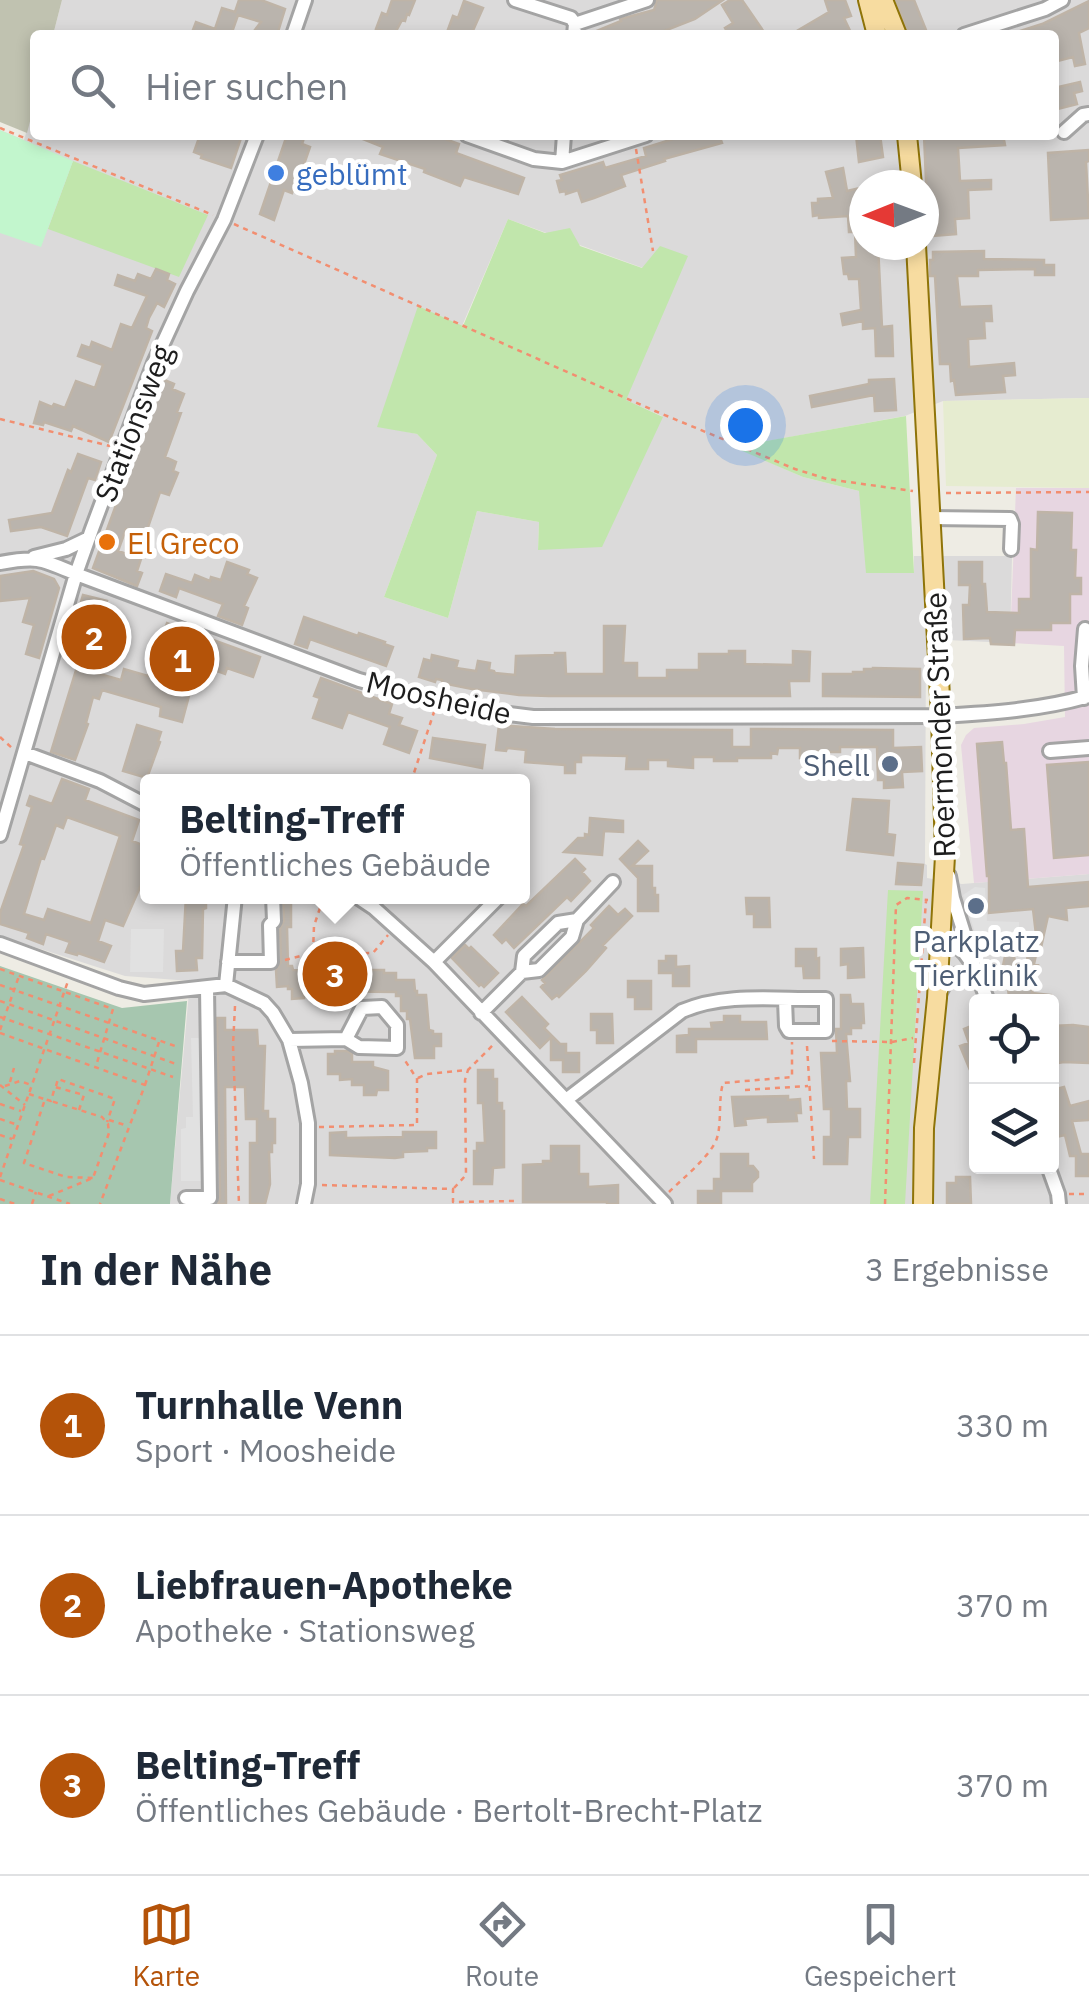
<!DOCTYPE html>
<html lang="de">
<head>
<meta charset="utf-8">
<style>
	body { margin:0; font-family:"IBM Plex Sans",sans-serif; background:#f2f2f3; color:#1f2937 }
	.controls { position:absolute; right:30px; bottom:30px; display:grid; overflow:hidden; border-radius:10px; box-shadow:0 5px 15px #0003 }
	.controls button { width:90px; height:90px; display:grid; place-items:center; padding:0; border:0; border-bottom:2px solid #e0e1e3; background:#fff; color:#1f2937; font:50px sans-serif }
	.compass { position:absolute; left:849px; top:170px; width:90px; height:90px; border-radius:50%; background:#fff; box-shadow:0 5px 15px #0003; rotate:269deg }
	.you { position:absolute; left:745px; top:425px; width:35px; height:35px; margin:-25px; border:8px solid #fff; border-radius:50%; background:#1a73e8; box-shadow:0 0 0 15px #1a73e833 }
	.badge { display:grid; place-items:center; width:65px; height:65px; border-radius:50%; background:#b45309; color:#fff; font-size:32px; font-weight:700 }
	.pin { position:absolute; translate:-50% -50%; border:5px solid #fff; box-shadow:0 2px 10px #0006 }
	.popup { position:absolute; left:140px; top:774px; width:390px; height:130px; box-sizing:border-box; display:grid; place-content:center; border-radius:10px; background:#fff; filter:drop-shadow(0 2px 8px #0005); font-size:32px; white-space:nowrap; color:#747a83 }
	.popup b { font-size:38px; color:#1f2937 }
	.popup::after { content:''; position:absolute; left:50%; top:100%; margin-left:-20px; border:20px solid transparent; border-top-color:#fff }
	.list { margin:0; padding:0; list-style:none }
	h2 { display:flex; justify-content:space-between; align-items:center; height:130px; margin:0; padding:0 40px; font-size:42px }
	h2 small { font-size:32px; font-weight:400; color:#747a83 }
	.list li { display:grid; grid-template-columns:65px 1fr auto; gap:30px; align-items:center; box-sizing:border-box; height:180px; padding:0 40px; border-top:2px solid #e0e1e3 }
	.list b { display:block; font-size:38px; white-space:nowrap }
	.list p { margin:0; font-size:32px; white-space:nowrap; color:#747a83 }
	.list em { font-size:32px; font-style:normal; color:#747a83 }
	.icon { flex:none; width:55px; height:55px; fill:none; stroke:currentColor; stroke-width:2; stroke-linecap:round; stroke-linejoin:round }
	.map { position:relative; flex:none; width:1089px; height:1204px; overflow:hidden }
	.search { position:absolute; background:#fff; box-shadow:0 5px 15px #0003; left:30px; right:30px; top:30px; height:110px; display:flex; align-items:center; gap:25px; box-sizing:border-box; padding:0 35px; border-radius:10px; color:#747a83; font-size:38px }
	.sheet { height:670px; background:#fff }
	nav { display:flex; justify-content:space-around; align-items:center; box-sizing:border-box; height:140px; border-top:2px solid #e0e1e3; background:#fff; font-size:28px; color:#747a83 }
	nav a { display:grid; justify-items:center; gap:5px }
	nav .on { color:#b45309 }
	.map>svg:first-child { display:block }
</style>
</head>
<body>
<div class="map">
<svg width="1089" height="1204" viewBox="0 0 1089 1204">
	<rect width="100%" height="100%" fill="#eeece4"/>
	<path fill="#dbdada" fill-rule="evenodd" d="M62 0H1089V398L943 401 905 416 735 447 803 477 859 491 914 573V556H1012L1010 643 926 639 925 864 927 865V878L962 884 1089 874V1204H170L190 981 125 976 0 936V130L24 140 35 102V135H1054V35H53ZM864 185H924V245H864ZM508 219 643 268 625 400 662 416 538 549 539 522 477 511 448 618 384 597 437 455 417 434 378 426 419 307 462 326ZM148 782H522V896H148ZM976 1002H1052V1166H976Z"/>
	<path fill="#e7d6e1" d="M1016 488H1089V874L974 883 961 745 966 735 974 728 1024 724 1065 717 1064 646 1010 643Z"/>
	<path fill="#c0c2b0" d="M0 0H62L53 35H35V102L27 133 0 122Z"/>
	<path fill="#e6ecd0" d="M1089 398V488L946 486 943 401Z"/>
	<path fill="#c1e6ac" d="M73 161 208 215 179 277 48 229Z
		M508 219 545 233 570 228 580 246 642 268 660 246 688 256 626 400 663 417 602 547 538 550 539 522 477 511 448 618 384 597 437 455 417 434 377 427 418 306 463 326Z
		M906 416 914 573H866L859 491 803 477 733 447Z
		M888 890 923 891 905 1204H870Z"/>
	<path fill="#a6c6af" d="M0 966 122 1008 187 1001 170 1204H0Z"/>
	<path fill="#c2f6cd" d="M0 130 73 161 41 247 0 233Z"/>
	<path fill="#e1e1e1" d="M975 887 985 888 987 921 1019 922V940L978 942 963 895Z
		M131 929H164L163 972H130Z
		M191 1038H202L203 1181H181V1129L186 1128V1117H193Z"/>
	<path fill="#bab4ad" stroke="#bfb4a7" stroke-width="2.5" fill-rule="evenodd" d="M239 0H261L285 9 277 35H251L261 22 238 15 231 35H191L196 22 215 29 222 8 235 12Z
		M392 0H415L409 15 407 14 405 21 402 20 394 35 376 29 382 13 387 15Z
		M657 0H723L695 19 654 35H587L621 21 620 19 654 10Z
		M730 0H742L766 35H729L725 28 733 23 722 5Z
		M825 0H845L851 16 844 18 852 35H790L829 12Z
		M896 0H914L928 35H909Z
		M464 1 483 8 471 35H446L453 16 458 18Z
		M1089 1V28L1079 33 1085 64 1075 66 1073 57 1054 62V35H1014V33L1042 24Z
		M1080 82 1082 91 1074 93 1077 104 1054 110V88Z
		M200 135H242L231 168 201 158 202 155 194 152Z
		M287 135H305L302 144 310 147 299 179 297 178 292 193 284 190 274 220 260 214Z
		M353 135H434L459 144 456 153 524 178 518 194 464 177 460 186 424 172 425 169 380 154 383 147Z
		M686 135H719L722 143 664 159 665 161 621 175 625 186 594 198 582 202 578 190 566 194V191L560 192 557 181 562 180 560 175 603 162 605 168 646 156 644 148Z
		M856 135H880L883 157 859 162Z
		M924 135H1003L1005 145 958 148 960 181 991 180V189L968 190 969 218 955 219 956 234 933 236 932 226H928Z
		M1089 150V161L1086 162 1089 218 1051 220 1048 153Z
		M843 168 847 191 864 187V245H878L882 327 892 326 893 356H876L875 328 863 329V321L843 325 841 314 861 310 859 279H849L848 274H844L842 258 856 257 855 232H849L848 216 819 218V215L813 216 812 203H818V199L833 198 826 172Z
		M984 251V259L1044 260V265H1054V275H1035V269L978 270V276H957L960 307 991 306 992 321H984L985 338 968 339 969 367 1014 363 1015 375 1003 376 1005 392 956 395 954 380 951 381 950 364H940L935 276H930V260H933V252Z
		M156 269 169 274 167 280 175 284 164 307 157 303 149 318 146 328 152 331 109 442 73 426 71 431 44 422 43 425 34 423 40 402 52 407 54 404 65 408 76 381 95 388 103 365 78 356 82 345 90 348 92 342 112 350 121 324 132 328 147 296 115 285 118 275 135 281 138 274 151 279Z
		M162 379 174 384 172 389 184 394 177 412 181 413 165 457 176 462 173 471 178 473 169 495 160 492 145 536 126 529 118 551 141 559 137 571 142 573 137 586 93 568Z
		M894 379 896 410 875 411 874 395 812 407 810 396 869 384V380Z
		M78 454 101 462 95 480 88 478 67 536 41 527 11 531 9 520 52 513 68 470 71 472Z
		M1038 512 1072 513 1071 550H1076L1075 578H1081V594H1070V623H1051V630H1015L1014 645 991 644 990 638 964 639 963 605H969L970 585H959V562H982V584H985L987 612 1019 613V599H1031V549L1037 550Z
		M227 562 249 570 247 574 257 578 244 606 248 608 242 625 218 616 223 604 179 588 176 597 160 591 166 574 192 583 195 575 210 581 211 577 221 580Z
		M33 571 54 579 59 588 39 658 26 654 34 625 23 622 30 598 0 601V576Z
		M83 595 107 601 89 662 99 665 96 673 121 680 124 669 148 676 167 623 260 657 253 677 227 668 225 674 206 667 199 683 193 681 182 722 160 716 161 707 102 690 99 699 93 697 86 723 88 724 75 760 51 752 80 657 66 653Z
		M304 617 358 636 359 633 385 642 384 644 393 647 386 666 310 639 307 648 295 644Z
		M604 626H625L623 663H637V678H667V670H699V654H729V651H745V664L793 665V651L810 652 809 681H789L790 696H549L519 695 472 689 442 683V680L436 679 435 682 419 677 424 659 431 661 432 655 458 661 456 668 476 671 478 661 490 663 489 670 494 671 495 673 515 675 516 656 555 655V653H565L566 674H604Z
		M873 668 920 669V697L823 696V674H853V672H864V669H873Z
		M321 678 392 704 389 714 402 718 399 725 417 731 409 753 384 744 390 727 348 712 342 728 313 718 320 698 314 696Z
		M137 725 161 732 158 741 160 742 147 778 123 771Z
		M499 725 555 729 732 730V747H751V729L893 730V748L921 747 922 771 902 772 903 787 884 788V780H878L877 747H840V752H813L812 758H800V748H778L777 754 771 753V758H737V761H714V757H693V768L668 766V760H648V769H626L627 756 581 755V762H575V773H565V765L525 762 526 750 507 748 506 751 496 750Z
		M433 738 485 745 482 768 430 758Z
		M1002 742 1004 763H1006L1011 830 1024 829 1028 887 1089 882V906L1066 908 1067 920 1048 916 1040 952H1038V946L1034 964 1038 965 1032 993 1051 995 1050 1002H1010L1006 977 1001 975 1010 933 1019 985 1028 984 1027 941 1037 943 1033 909 989 913V876H987L977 744Z
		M1089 762V855L1054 858 1047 765Z
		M62 779 89 789 85 800 139 820 132 841 148 847V869L123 926 105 920 98 941 111 946 104 962 78 953 77 955 66 952 70 942 46 934 43 944 27 938 29 933 0 924V913L24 845 20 844 32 807 27 805 30 796 52 804ZM67 817 120 836 91 923 48 909 44 920 24 914 41 858 44 859 56 825 63 828Z
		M853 799 889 801 887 834 895 835 893 855 847 850Z
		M590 818 623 821V832L604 831 602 855 564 852 578 838H585V834L589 835Z
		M638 841 648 851 632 866H652V888H655V895H658V911H638V878L620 859Z
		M575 859 585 869 582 872 590 881 571 901 567 897 514 948 506 939 502 943 494 935 523 904 526 906Z
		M898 863 923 865 921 885 896 884Z
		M186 896H206V908L203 909 202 958H196L197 970 177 971 176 951H183Z
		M283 896H291V927H287L288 966H292L293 970 329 971V962H341V970H344V973H369V970H384V973H396V980H414L415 991H417V995H426L429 1030 433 1031V1034H441V1046H434V1058H415L410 1019H407V1011H401V996H396V992L304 991V998L292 999V989H288V986L277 987 276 970 281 962 280 929 284 921Z
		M746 898H769L770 927H754V914H747Z
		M609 906 618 915 625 909 632 916 603 945 606 948 586 971 559 997 557 995 552 999 541 987 545 983 542 980 594 928 591 925Z
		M465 945 469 949 471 947 498 973 484 987 481 984 479 986 452 958Z
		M863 948 864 977 848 978V964L841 965V949Z
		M796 949H816V959L819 958V978H804L803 966H796Z
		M666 956H676V967L689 966V986H673V973H659V961H666Z
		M628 981H651V1009H635V997H628Z
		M841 995H850L851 1004H863L864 1023H861V1028H851V1034H846L850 1081H846L847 1109H860V1137H848L847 1164H824V1137H831V1109H824L821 1053H837L836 1029H841Z
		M522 997 548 1024 544 1028 560 1044H566V1053H579V1072H563V1060H551V1037L540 1048 506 1012Z
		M591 1014H612L613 1043H597V1030H591Z
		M724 1016H740V1022H766L767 1039H696V1052H677V1036L689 1035V1029H712L711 1023 724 1022Z
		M217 1018H225V1030H257L258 1046H265L263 1111H268V1119H275V1143H272V1152H269L270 1184 265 1204H250V1143H257V1119H246L245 1087H225L226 1204H218L220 1198Z
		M976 1024V1081L975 1082 960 1046 969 1043 964 1029Z
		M1073 1025 1089 1027V1063L1064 1062 1052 1064V1026Z
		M335 1051H347L352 1054V1062H373V1067L388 1071V1090H377L376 1095H364V1085H352V1079L340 1080V1074H328V1054H335Z
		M478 1070H493V1079H497V1103H502V1111H504V1167L493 1168 492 1184H474V1151H477V1143H485L483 1103H478Z
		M1064 1087 1070 1106 1089 1101V1120L1072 1121 1081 1154H1089V1176H1076V1156H1070L1065 1135 1052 1138V1090Z
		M788 1096V1100L800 1099 801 1113H796L797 1121 768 1122V1117L745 1119 746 1125 735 1126 732 1097Z
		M346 1132V1138L403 1137V1132H436V1148H427V1151L403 1152V1157L395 1158 330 1155V1133Z
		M551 1146H579V1174H588V1187L618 1185V1204H607V1202H523V1165L543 1164V1161H551Z
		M721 1154H748V1166H753L758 1172V1177L752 1183V1191H721V1204H698V1191H714V1179H721Z
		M956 1177H970L971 1204H947V1183H956Z"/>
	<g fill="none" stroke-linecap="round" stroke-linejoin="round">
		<g stroke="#a4a4a4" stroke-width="18">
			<path id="minor" d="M515 0 571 18 575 24
				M293 35 305 0
				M574 35 575 24 647 0
				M964 35 1045 9 1062 0
				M1064 132 1083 115 1089 114
				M467 135 534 159 562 162 646 135
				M562 162 564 135
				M930 518 1010 519 1012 524 1011 549
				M34 557 66 549 89 538
				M0 563C38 556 41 559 76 574L359 680 469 709 533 717 941 716C991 713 1041 710 1089 696
				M1084 698 1082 666 1085 629
				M1050 751 1089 748
				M25 753 100 781 148 806
				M0 835 76 574 92 529 154 363 187 291 224 220 257 135
				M949 876 953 898 974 965
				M356 896 374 908 434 962 665 1204
				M941 937C970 947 978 975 988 1002
				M0 944 119 988 144 994 226 985 264 1003 273 1013 289 1040 301 1083 308 1123V1184L304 1204
				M228 962H271L270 925 274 921 273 896
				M434 962 500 896
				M522 972 539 970 572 937 577 920 613 882
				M226 985 235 896
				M940 992 948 978 958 974 979 976
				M481 1013 522 972 524 956 558 923 577 920
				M289 1040 346 1039 359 1047 397 1048V1025L382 1007 362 1008 346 1039
				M566 1100 682 1011C726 992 778 1000 826 999V1031H789L786 1026 785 1000
				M1048 1166 1058 1194 1059 1204
				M186 1198H210L207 988"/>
		</g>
		<g stroke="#8f7408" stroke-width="22">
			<path id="major" d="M868 0 877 35
				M883 0 897 35
				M907 135 912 185
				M916 245 941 716 945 856 937 998 924 1128 923 1204"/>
		</g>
		<path stroke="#f28e70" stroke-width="2.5" stroke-dasharray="5 5" stroke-linecap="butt" d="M0 128 213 215
			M636 149 653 251
			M234 224 655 411 795 469 827 479 913 491
			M0 419 110 446
			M946 493 1089 492
			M0 737 13 749
			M411 782 434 712
			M313 952 314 926 324 896
			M285 960 308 954 373 953 388 935
			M0 969 113 1009 96 1066
			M0 985 178 1047
			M0 1001 176 1064
			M235 1006 233 1045 239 1204
			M0 1017 173 1077
			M0 1030 19 976
			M0 1033 145 1085 100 1204
			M832 1041 892 1042 913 1038
			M807 1046 814 1159
			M914 1063 926 901
			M418 1078 427 1074 468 1070 494 1044
			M10 1082 14 1068
			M0 1085 25 1105
			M145 1085 159 1042
			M5 1086 20 1081 31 1085
			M56 1086 58 1079 115 1099 107 1122
			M745 1090 808 1086
			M29 1094 44 1099
			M0 1104 21 1111
			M79 1110 84 1095 55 1087 51 1101 45 1099 24 1163 66 1177 93 1178
			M0 1119 18 1125
			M109 1120 128 1126
			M319 1127 417 1125V1079L404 1059
			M0 1135 12 1139
			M0 1177 68 981
			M0 1180 70 1204
			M322 1185 453 1189V1202L514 1201 515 1204
			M454 1188 466 1175 465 1080 468 1070
			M669 1192C682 1179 711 1156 717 1138 722 1121 718 1101 723 1083L792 1077V1042
			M1069 1194H1089
			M49 1196 93 1178 109 1133 108 1124 102 1117 51 1101
			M0 1199 15 1204
			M32 1204 36 1192
			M885 1204 896 905 907 898 928 900"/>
		<use href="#minor" stroke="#fff" stroke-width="12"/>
		<use href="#major" stroke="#f7dca0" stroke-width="18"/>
	</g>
	<circle fill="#3f7fe0" stroke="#fff" stroke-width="4" cx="276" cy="173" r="10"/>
	<circle fill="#e8710a" stroke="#fff" stroke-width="4" cx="107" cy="542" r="10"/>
	<g fill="#5c6f8a" stroke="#fff" stroke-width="4">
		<circle cx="890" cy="764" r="10"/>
		<circle cx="976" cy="906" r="10"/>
	</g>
	<g text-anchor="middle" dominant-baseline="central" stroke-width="10" stroke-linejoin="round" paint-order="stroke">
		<g font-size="30" fill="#366cbe" stroke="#fff" text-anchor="start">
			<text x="296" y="173">geblümt</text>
		</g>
		<g font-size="30" fill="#1d1d1d" stroke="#fff">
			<text transform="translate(133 423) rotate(-69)">Stationsweg</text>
			<text transform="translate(439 697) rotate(13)">Moosheide</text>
			<text transform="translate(939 725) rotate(-92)">Roermonder Straße</text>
		</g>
		<g font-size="30" fill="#c56008" stroke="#fff" text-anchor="start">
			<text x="127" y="542">El Greco</text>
		</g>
		<g font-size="30" fill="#4e5e75" stroke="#fff" text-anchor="end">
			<text x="870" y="764">Shell</text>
			<text x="976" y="940" text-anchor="middle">Parkplatz<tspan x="976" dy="34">Tierklinik</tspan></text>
		</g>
	</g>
</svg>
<div class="controls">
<button><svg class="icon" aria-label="locate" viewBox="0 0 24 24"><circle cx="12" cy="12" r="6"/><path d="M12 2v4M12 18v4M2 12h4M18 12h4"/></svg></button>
<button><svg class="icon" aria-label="layers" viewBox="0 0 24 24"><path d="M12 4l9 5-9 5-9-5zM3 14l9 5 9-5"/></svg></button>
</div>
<svg class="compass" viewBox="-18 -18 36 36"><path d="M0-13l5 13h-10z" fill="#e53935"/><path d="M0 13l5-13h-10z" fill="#747a83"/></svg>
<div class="you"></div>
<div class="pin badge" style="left:182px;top:659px">1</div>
<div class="pin badge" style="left:94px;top:637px">2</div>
<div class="pin badge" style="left:335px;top:974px">3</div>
<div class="popup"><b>Belting-Treff</b>Öffentliches Gebäude</div>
<div class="search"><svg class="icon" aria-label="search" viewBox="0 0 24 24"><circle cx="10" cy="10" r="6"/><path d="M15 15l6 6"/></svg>Hier suchen</div>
</div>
<section class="sheet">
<h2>In der Nähe<small>3 Ergebnisse</small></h2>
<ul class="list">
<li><span class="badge">1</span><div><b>Turnhalle Venn</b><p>Sport · Moosheide</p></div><em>330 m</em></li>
<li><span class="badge">2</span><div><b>Liebfrauen-Apotheke</b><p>Apotheke · Stationsweg</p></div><em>370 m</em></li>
<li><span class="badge">3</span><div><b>Belting-Treff</b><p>Öffentliches Gebäude · Bertolt-Brecht-Platz</p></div><em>370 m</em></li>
</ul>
</section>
<nav>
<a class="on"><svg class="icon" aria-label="map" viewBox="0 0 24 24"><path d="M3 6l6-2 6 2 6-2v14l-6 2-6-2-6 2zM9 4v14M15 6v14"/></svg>Karte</a>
<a><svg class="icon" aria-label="directions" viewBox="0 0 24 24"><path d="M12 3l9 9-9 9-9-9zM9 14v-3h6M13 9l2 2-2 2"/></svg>Route</a>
<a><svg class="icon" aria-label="saved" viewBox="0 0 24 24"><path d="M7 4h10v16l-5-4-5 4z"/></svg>Gespeichert</a>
</nav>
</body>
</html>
